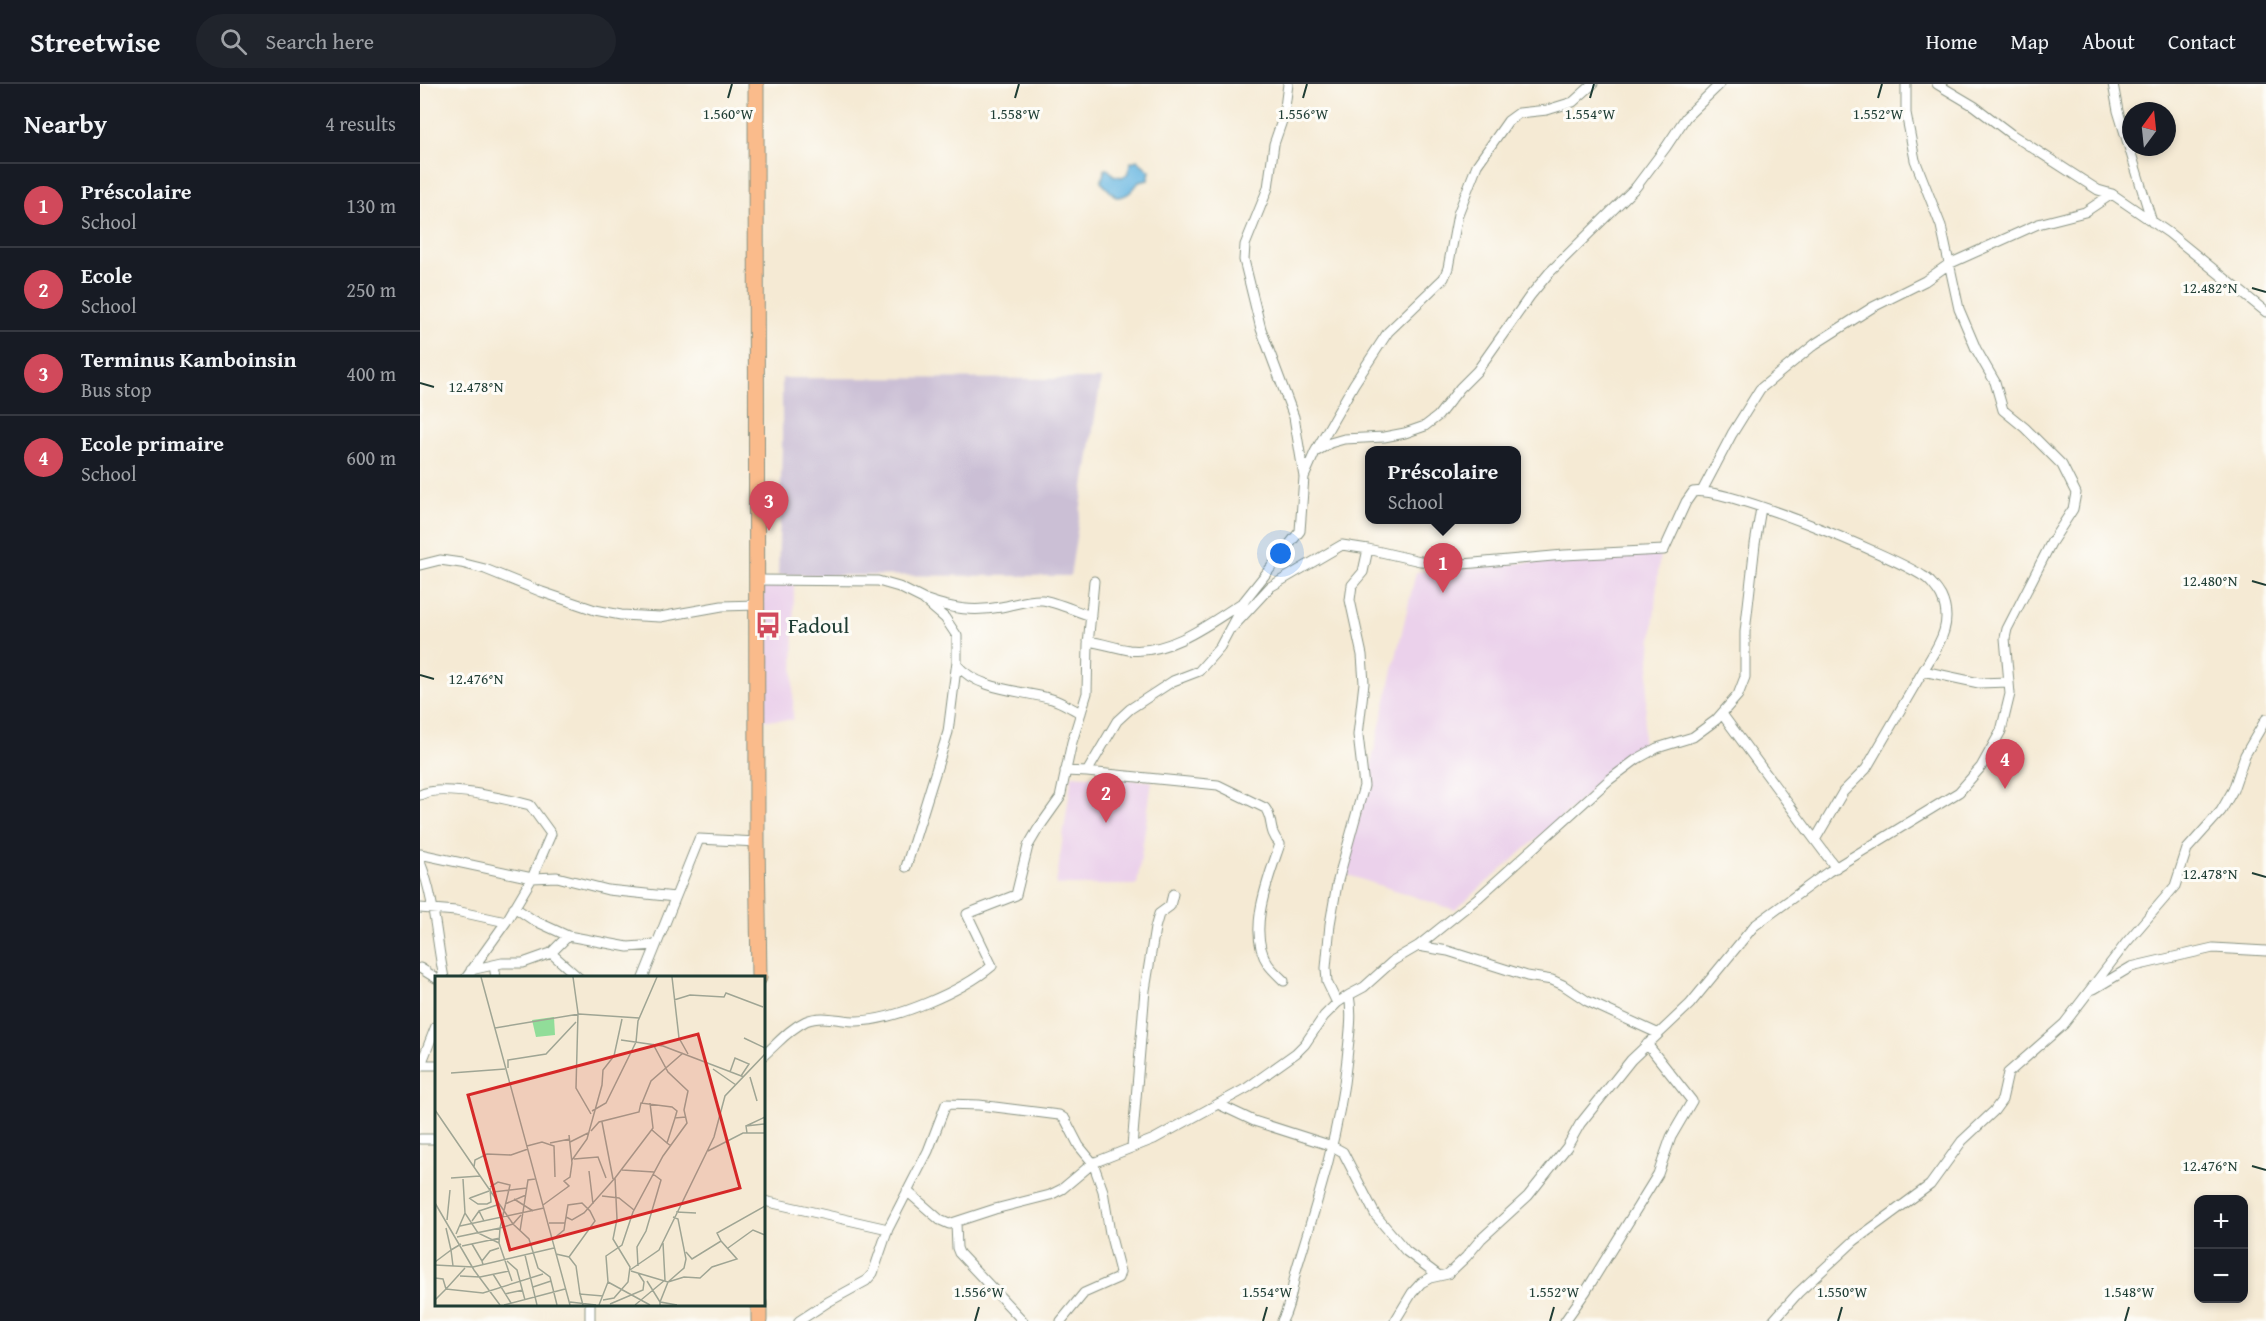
<!DOCTYPE html>
<html lang="en">
<head>
<meta charset="utf-8">
<style>
	body { margin:0; font-family:"Gentium Book Plus",serif; background:#20242c; color:#f1f3f6 }
	.controls { position:absolute; right:18px; bottom:18px; display:grid; overflow:hidden; border-radius:12px; box-shadow:0 3px 9px #0003 }
	.controls button { width:54px; height:54px; display:grid; place-items:center; padding:0; border:0; border-bottom:2px solid #363941; background:#171b24; color:#f1f3f6; font:30px sans-serif }
	.compass { position:absolute; left:1702px; top:18px; width:54px; height:54px; border-radius:50%; background:#171b24; box-shadow:0 3px 9px #0003; rotate:15deg }
	.you { position:absolute; left:861px; top:470px; width:21px; height:21px; margin:-15px; border:4px solid #fff; border-radius:50%; background:#1a73e8; box-shadow:0 0 0 9px #1a73e833 }
	.badge { display:grid; place-items:center; width:39px; height:39px; border-radius:50%; background:#d1495b; color:#fff; font-size:20px; font-weight:700 }
	.pin { position:absolute; translate:-50% -50px; filter:drop-shadow(0 2px 3px #0008) }
	.pin::after { content:''; position:absolute; top:32px; width:21px; height:18px; background:inherit; clip-path:polygon(0 0,100% 0,50% 100%) }
	.popup { position:absolute; left:945px; top:362px; width:156px; height:78px; box-sizing:border-box; display:grid; place-content:center; border-radius:12px; background:#171b24; filter:drop-shadow(0 2px 4px #0005); font-size:20px; white-space:nowrap; color:#9ea1a6 }
	.popup b { font-size:22px; color:#f1f3f6 }
	.popup::after { content:''; position:absolute; left:50%; top:100%; margin-left:-12px; border:12px solid transparent; border-top-color:#171b24 }
	.list { margin:0; padding:0; list-style:none }
	h2 { display:flex; justify-content:space-between; align-items:center; height:78px; margin:0; padding:0 24px; font-size:26px }
	h2 small { font-size:20px; font-weight:400; color:#9ea1a6 }
	.list li { display:grid; grid-template-columns:39px 1fr auto; gap:18px; align-items:center; box-sizing:border-box; height:84px; padding:0 24px; border-top:2px solid #363941 }
	.list b { display:block; font-size:22px; white-space:nowrap }
	.list p { margin:0; font-size:20px; white-space:nowrap; color:#9ea1a6 }
	.list em { font-size:20px; font-style:normal; color:#9ea1a6 }
	.icon { flex:none; width:33px; height:33px; fill:none; stroke:currentColor; stroke-width:2; stroke-linecap:round; stroke-linejoin:round }
	.map { position:relative; flex:none; width:1846px; height:1237px; overflow:hidden }
	header { display:flex; align-items:center; gap:36px; box-sizing:border-box; height:84px; padding:0 30px; background:#171b24; border-bottom:2px solid #363941 }
	header strong { font-size:28px }
	nav { display:flex; gap:33px; margin-inline-start:auto; font-size:21px }
	.search { width:420px; height:54px; background:#20242c; display:flex; align-items:center; gap:15px; box-sizing:border-box; padding:0 21px; border-radius:33px; color:#9ea1a6; font-size:22px }
	main { display:flex }
	aside { flex:1; background:#171b24 }
	.map>svg:first-child { display:block }
</style>
</head>
<body>
<header>
<strong>Streetwise</strong>
<div class="search"><svg class="icon" aria-label="search" viewBox="0 0 24 24"><circle cx="10" cy="10" r="6"/><path d="M15 15l6 6"/></svg>Search here</div>
<nav><a>Home</a><a>Map</a><a>About</a><a>Contact</a></nav>
</header>
<main>
<aside>
<h2>Nearby<small>4 results</small></h2>
<ul class="list">
<li><span class="badge">1</span><div><b>Préscolaire</b><p>School</p></div><em>130 m</em></li>
<li><span class="badge">2</span><div><b>Ecole</b><p>School</p></div><em>250 m</em></li>
<li><span class="badge">3</span><div><b>Terminus Kamboinsin</b><p>Bus stop</p></div><em>400 m</em></li>
<li><span class="badge">4</span><div><b>Ecole primaire</b><p>School</p></div><em>600 m</em></li>
</ul>
</aside>
<div class="map">
<svg width="1846" height="1237" viewBox="0 0 1846 1237">
	<rect width="100%" height="100%" fill="#fdfcf7"/>
	<filter id="ink" filterUnits="userSpaceOnUse"><feTurbulence type="fractalNoise" baseFrequency=".0167" numOctaves="2"/><feDisplacementMap in="SourceGraphic" scale="12" xChannelSelector="R" yChannelSelector="G"/><feConvolveMatrix kernelMatrix="1 2 1 2 8 2 1 2 1" color-interpolation-filters="sRGB"/></filter>
	<filter id="wash" filterUnits="userSpaceOnUse"><feTurbulence type="fractalNoise" baseFrequency=".008" numOctaves="4" result="noise"/><feDisplacementMap in="SourceGraphic" scale="24" xChannelSelector="R" yChannelSelector="G"/><feGaussianBlur stdDeviation="1.35" result="paint"/><feColorMatrix in="noise" values="0 0 0 0 0 0 0 0 0 0 0 0 0 0 0 0 0 1.4 0 .05"/><feComposite in="paint" operator="in"/></filter>
	<g filter="url(#wash)">
		<rect width="100%" height="100%" fill="#f5ead4"/>
		<path fill="#ebd1eb" d="M1240 467 1222 663 1035 826 925 790 996 488Z
			M337 496H374L373 636H337Z
			M652 691 732 697 717 801H636Z"/>
		<path fill="#cbbfd5" d="M362 294 681 295 650 492 358 491 362 363Z"/>
		<path fill="#66b6e1" stroke="#427a8a" stroke-width="1.5" d="M717 76 730 87 728 96 719 98C712 107 708 113 696 113L681 98 685 85H688L693 91 701 93 707 91 711 78Z"/>
	</g>
	<g filter="url(#ink)">
		<g fill="none" stroke-linecap="round" stroke-linejoin="round">
			<g stroke="#8a9484" stroke-width="11">
				<path id="minor" d="M868 0 864 31 854 60 848 104 825 161 824 176 841 245 874 333 884 393
					M1517 0 1554 22 1591 50 1678 106 1692 110 1749 149 1846 228
					M1693 0 1698 27 1732 138
					M897 367 910 359 924 355 964 353 985 349 1005 342 1018 332 1040 304 1057 287 1110 212 1129 189 1216 103 1246 63 1266 33 1300 0
					M1282 407 1312 350 1340 305 1395 260 1453 223 1505 197 1529 180 1618 140 1665 128 1692 110
					M0 481 20 476 41 479 65 485 122 508 175 526 201 531 240 533 302 522 337 521
					M337 496 458 497 479 503 503 515 525 534 537 552V577L528 648 486 783
					M507 516C532 525 554 528 581 523 594 521 608 515 622 516 633 517 658 528 671 532
					M812 544 850 503 922 461 948 465 1000 477 1043 480 1144 471 1244 466 1266 418 1273 408C1305 402 1471 471 1503 492 1509 495 1517 505 1521 512 1535 541 1517 563 1503 587L1559 599 1588 598
					M668 557C682 559 696 564 709 566 749 571 792 538 823 518
					M537 581C559 607 601 606 632 615 642 618 652 625 661 629
					M1302 630 1395 756
					M645 687 667 688 697 637 710 625 753 597 779 587 800 563 825 516 880 447 884 393 895 368 934 300 968 248 1024 194 1028 184 1038 130 1057 81 1088 37 1099 29 1127 26 1153 18 1173 0
					M667 688 798 701 845 724C854 735 847 746 860 760 849 793 826 848 848 880 852 886 859 892 864 897
					M0 711C22 699 86 715 110 721L131 750 112 794 86 838 46 894
					M0 770 112 794 137 793 188 806 255 813
					M0 778C15 815 16 855 24 894
					M1416 784 1395 756 1423 708 1446 685 1503 587
					M94 823 113 836 148 852
					M0 824 36 827 86 838
					M998 862 1028 867 1107 892 1132 896 1143 901 1167 917 1237 949
					M131 869 159 894
					M74 881 76 894
					M0 884 16 894
					M51 886 82 879H103L131 869 148 852 208 863 236 861
					M223 894 279 755 337 758
					M1674 905 1711 883 1754 873 1793 864 1846 867
					M917 919 907 898 906 884 910 840 917 800 944 702 938 651 944 599 942 571 930 516 932 501 943 488 948 465
					M344 971C358 959 369 945 386 937 402 930 420 937 437 937 476 936 542 907 572 882L547 830 596 811 608 762 618 745 640 714 652 658 667 609 668 561 674 497
					M0 981H16
					M0 983 16 942
					M798 1020 834 1037 912 1062 923 1068 956 1132 986 1167 1018 1191
					M0 1055H16
					M712 1063 725 906 735 844 739 830 750 822 753 810
					M487 1107 520 1136 529 1140 575 1125 630 1111 642 1105 673 1079 734 1055 827 1004 876 969 885 960 904 932 917 919 929 911
					M344 1117 468 1145 508 1067 526 1020 559 1021 639 1031 645 1035 659 1062 673 1079 683 1107 690 1149 700 1188 698 1194 664 1209 641 1237
					M536 1139 537 1164 539 1169 603 1237
					M170 1220V1237
					M379 1237 408 1218 446 1197 453 1189 468 1145
					M862 1237C872 1219 872 1199 878 1180 899 1113 920 1045 927 975 929 953 933 933 929 911L944 903 974 876 998 862 1059 813 1189 696 1217 675 1237 664 1273 653 1296 636 1318 611 1325 593V548L1335 460 1341 424
					M975 1237 992 1209 1001 1199 1010 1194 1028 1190 1046 1173 1061 1155 1108 1112 1147 1063 1160 1040 1211 976 1270 920 1334 842 1408 788 1539 708 1561 683 1581 647 1590 610 1585 554 1587 545 1631 459 1653 425 1656 409 1642 381 1605 344 1583 326 1575 298 1556 265 1539 225 1521 142 1495 76 1486 29V0
					M1145 1237 1166 1207 1238 1090 1251 1053 1272 1017 1227 960
					M1353 1237 1378 1209 1434 1157 1510 1101 1542 1057 1574 1027 1582 1016 1588 989 1644 940 1706 859 1755 802 1767 765 1801 727 1813 706 1825 671 1846 635"/>
			</g>
			<g stroke="#8a9484" stroke-width="17">
				<path id="primary" d="M336 0 337 758 339 894
					M339 1237V1220"/>
			</g>
			<use href="#minor" stroke="#fff" stroke-width="9"/>
			<use href="#primary" stroke="#fabb8b" stroke-width="15"/>
		</g>
	</g>
	<path fill="none" stroke="#1f3d34" stroke-width="2" d="M308 14 312 0M595 14 599 0M883 14 887 0M1170 14 1174 0M1458 14 1462 0M1832 204 1846 208M0 299 14 303M1832 497 1846 501M0 591 14 595M1832 789 1846 793M1832 1082 1846 1086M555 1237 559 1223M843 1237 847 1223M1130 1237 1134 1223M1418 1237 1422 1223M1705 1237 1709 1223"/>
	<defs>
		<g id="bus-bare" transform="scale(2.07)"><path d="M-5-6H5V4H4V6H2V4H-2V6H-4V4H-5ZM-3.5-4V0h7V-4ZM-3.5 1.2v1.5H-2V1.2ZM2 1.2v1.5H3.5V1.2Z" fill="#d1495b" stroke="#fdfcf7" stroke-width="2.5" paint-order="stroke"/></g>
	</defs>
	<g fill-rule="evenodd">
		<use href="#bus-bare" x="348" y="541"/>
	</g>
	<g text-anchor="middle" dominant-baseline="central" stroke-width="6" stroke-linejoin="round" paint-order="stroke">
		<g font-size="22" fill="#1f3d34" stroke="#fdfcf7" text-anchor="start">
			<text x="368" y="541">Fadoul</text>
		</g>
	</g>
	<g transform="translate(15 892)">
		<rect width="330" height="330" fill="#f5ead4"/>
		<path d="M119 41 120 59 101 61 97 44Z" fill="#91dd99"/>
		<path fill="none" stroke="#9fa594" stroke-width="1.5" d="M46 1 135 329M138 1 143 37 141 112 156 138M237 1 244 62 253 78M239 24 255 19 289 21 291 17 328 31M60 52 144 38 204 42M309 62 330 72M186 64 228 70 309 101M73 92V84L111 78 141 46M278 93 301 109M295 96 300 82 314 88 306 100M16 97 70 93M315 101 322 125M207 127 216 105 248 77M0 134 78 248 94 263 103 292 115 301 122 329M157 135 171 127 201 66 203 45 222 1M167 146 178 203M311 150 330 141M217 154 232 167M156 155 164 146 204 136 206 127 237 131 242 135 240 142 251 141M312 157 311 150 330 148M135 166 153 157M115 167 135 163M92 170 107 166 119 170 120 201M236 170 232 167 240 142M273 175 308 157H330M139 183 163 181 171 202M137 184 152 163 167 109 168 94 179 80 187 43M39 191 40 184 52 178 76 179 93 173M187 194 219 196M154 195 158 228M16 202 45 200M28 203 30 237M58 216 92 212M167 220 184 222 199 234M34 222 43 228H52L56 226 55 212M35 222 54 215M79 223 98 235M0 227 39 294 65 329M70 228 91 219M108 229 134 210 129 205 135 201 137 187 134 159M44 235 62 229M241 236 261 237M131 241 137 244 149 237 180 202M12 244 15 214M37 245 44 235 49 245M114 247H130L133 229 147 227 155 235 160 245 134 281M25 250 109 232M85 255 93 204 100 203M21 258 30 237 43 257 64 267 65 252 78 248 86 239M22 261 65 252 75 209 63 206 55 211M118 263 129 254 130 247M286 265 282 257 330 230M64 267 77 305M37 268 47 285M27 270 65 262M293 272 318 254 330 259M121 278 134 281 141 290 145 318M90 279 102 329M72 285 82 294 90 324M0 286 16 274 11 252M0 289 38 291 119 272M48 289 47 285 55 275 64 272M18 290 16 274 26 268M203 290 202 271 211 255 226 204 218 198M195 294 224 274 279 161 290 120 330 78M196 295 233 306 225 326 212 305M58 298 76 327M25 300 45 301 74 295M0 302 8 303 11 313M173 306 215 329M233 306 249 301 265 302 277 291 302 283 286 265 257 283 251 276M233 306 249 292 251 283 243 243 238 241M98 311 116 305M11 313 30 292M70 318 88 314M0 324 11 313 48 317 108 298M168 324 179 322 193 306 195 291 178 263 182 243 180 202 218 152 215 127M135 326 161 329M175 328 208 314 209 306 203 297M69 329 130 313M148 329 145 318 168 320M164 329 173 306 171 280 187 269 198 236 228 180 252 147 249 134 253 115 233 96 218 68M200 329 230 304 228 267M225 329V326L242 329"/>
		<path fill="#d62828" fill-opacity="0.15" stroke="#d62828" stroke-width="3" d="M263 58 305 212 75 274 33 119Z"/>
		<rect width="330" height="330" fill="none" stroke="#1f3d34" stroke-width="3"/>
	</g>
	<g font-size="15" text-anchor="middle" fill="#1f3d34" stroke="#fdfcf7" stroke-width="6" stroke-linejoin="round" paint-order="stroke">
		<text x="308" y="35">1.560°W</text>
		<text x="595" y="35">1.558°W</text>
		<text x="883" y="35">1.556°W</text>
		<text x="1170" y="35">1.554°W</text>
		<text x="1458" y="35">1.552°W</text>
		<text x="1790" y="209">12.482°N</text>
		<text x="56" y="308">12.478°N</text>
		<text x="1790" y="502">12.480°N</text>
		<text x="56" y="600">12.476°N</text>
		<text x="1790" y="795">12.478°N</text>
		<text x="1790" y="1087">12.476°N</text>
		<text x="559" y="1213">1.556°W</text>
		<text x="847" y="1213">1.554°W</text>
		<text x="1134" y="1213">1.552°W</text>
		<text x="1422" y="1213">1.550°W</text>
		<text x="1709" y="1213">1.548°W</text>
	</g>
</svg>
<div class="controls">
<button>+</button>
<button>−</button>
</div>
<svg class="compass" viewBox="-18 -18 36 36"><path d="M0-13l5 13h-10z" fill="#e53935"/><path d="M0 13l5-13h-10z" fill="#9ea1a6"/></svg>
<div class="you"></div>
<div class="pin badge" style="left:1023px;top:509px">1</div>
<div class="popup"><b>Préscolaire</b>School</div>
<div class="pin badge" style="left:686px;top:739px">2</div>
<div class="pin badge" style="left:349px;top:447px">3</div>
<div class="pin badge" style="left:1585px;top:705px">4</div>
</div>
</main>
</body>
</html>
